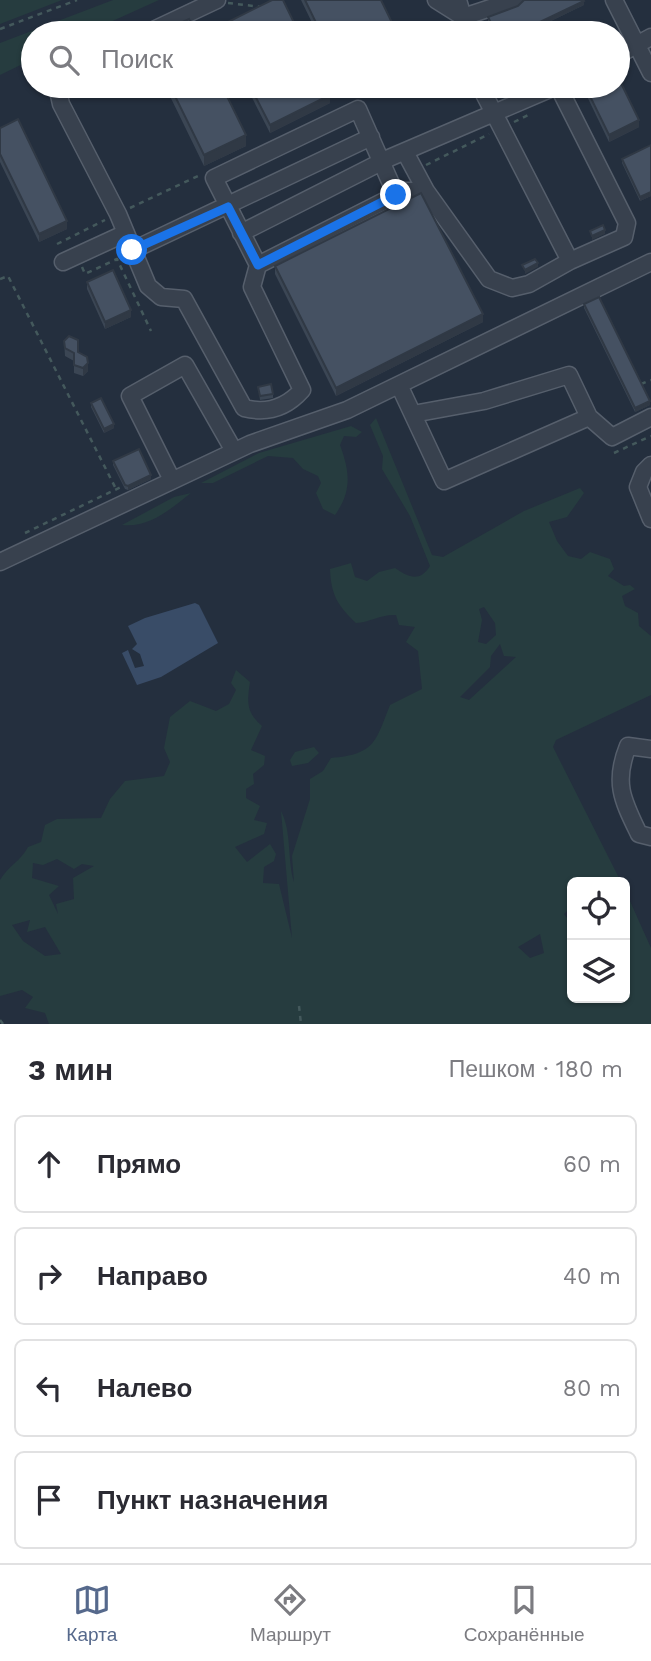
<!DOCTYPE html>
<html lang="ru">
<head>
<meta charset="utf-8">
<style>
	body { margin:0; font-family:"Work Sans",sans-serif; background:#f7f7f7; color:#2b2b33 }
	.controls { position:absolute; right:21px; bottom:21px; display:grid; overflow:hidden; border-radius:10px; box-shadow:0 2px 5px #0004 }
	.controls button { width:63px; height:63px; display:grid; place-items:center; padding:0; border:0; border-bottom:2px solid #e1e1e2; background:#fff; color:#2b2b33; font:35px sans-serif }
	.stop { position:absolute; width:21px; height:21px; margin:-16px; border:5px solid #1a73e8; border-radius:50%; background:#fff }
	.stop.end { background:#1a73e8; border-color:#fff; box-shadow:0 2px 7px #0008 }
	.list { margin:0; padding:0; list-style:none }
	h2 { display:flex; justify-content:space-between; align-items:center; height:91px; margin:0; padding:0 28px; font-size:30px }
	h2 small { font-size:23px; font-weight:400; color:#7c7c81 }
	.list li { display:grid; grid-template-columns:46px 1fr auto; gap:21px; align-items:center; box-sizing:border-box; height:98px; margin:0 14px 14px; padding:0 14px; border:2px solid #e1e1e2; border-radius:10px }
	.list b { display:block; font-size:26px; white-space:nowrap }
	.list em { font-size:23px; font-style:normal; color:#7c7c81 }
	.icon { flex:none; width:38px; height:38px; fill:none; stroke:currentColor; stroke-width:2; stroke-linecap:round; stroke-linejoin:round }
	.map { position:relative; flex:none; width:651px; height:1024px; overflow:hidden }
	.search { position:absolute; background:#fff; box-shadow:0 2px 5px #0004; left:21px; right:21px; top:21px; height:77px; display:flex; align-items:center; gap:18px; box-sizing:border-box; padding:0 24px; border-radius:38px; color:#7c7c81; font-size:26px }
	.sheet { height:539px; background:#fff }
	nav { display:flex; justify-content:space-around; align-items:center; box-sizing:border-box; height:98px; border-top:2px solid #e1e1e2; background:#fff; font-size:19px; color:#7c7c81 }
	nav a { display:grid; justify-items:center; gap:4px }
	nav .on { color:#56698c }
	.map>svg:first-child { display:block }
</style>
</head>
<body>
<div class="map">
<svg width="651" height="1024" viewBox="0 0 651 1024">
	<rect width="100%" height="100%" fill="#242f3e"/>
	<path fill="#263c3f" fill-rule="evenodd" d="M0 0H62L0 24Z
		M113 0H159L86 33H33V59L0 75V43Z
		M376 418 432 555 443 557 524 511 580 488 584 493 567 517 549 522 557 541 568 556 581 559 590 552 610 559 614 569 608 576 624 586 630 585 635 589 622 596 625 606 638 613 639 626 651 636V695L556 740 553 747 621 882H572V906L564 914 572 924V998H625V890L651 948V1024H49L45 1013 25 1008 33 997 22 990 0 996V880C8 866 21 861 28 847L41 842 45 825 57 819 101 818 110 799 125 781 164 776 170 762 164 748 170 717 190 701 216 711 229 704 236 690 231 683 236 670 250 682C247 702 246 712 262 726L251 750 265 756 264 765 253 774 254 784 246 789V798L260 806 254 820 267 823 264 834 235 847 247 862 270 844 276 854 274 861 264 867 263 883 279 884 292 938 281 811C292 832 287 859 294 882L292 856 310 799V779L323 771 331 758C375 754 375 743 390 705L422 689 418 651 406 642 415 627 399 625 396 615C381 614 371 622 356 623 337 605 331 594 330 569L351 563 355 577 367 581 379 572 395 568C409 578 420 582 430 566L410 516 382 469 383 456 370 425ZM484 607 495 623 496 635 486 644 478 642 482 620 479 609ZM500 644 504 656 516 657 469 700 460 697 490 667 491 656ZM57 859 74 869 82 864 94 866 73 878 74 899 56 904 58 914 49 895 59 886 32 878 33 863 43 865ZM30 920 27 932 45 927 61 954 45 956 23 941 12 925ZM540 934 544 953 530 958 518 947Z
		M351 426 362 432 356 437 344 436 340 445C350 472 352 491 335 515L323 509 316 493 321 483 318 476 303 469 293 458 268 456 213 483H201L259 453Z
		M191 493C170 509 150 528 122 525L174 497Z
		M314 747 319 753 308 763 292 766 290 760 295 752Z"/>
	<path fill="#394c67" d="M195 603 199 605 218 643 161 677 137 685 122 653 128 650 135 668 144 666 140 654 132 649 137 644 128 626 145 618Z"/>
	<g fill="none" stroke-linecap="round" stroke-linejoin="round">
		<g stroke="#565f6c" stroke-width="19">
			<path id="minor" d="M436 0 463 17 515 0
				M458 0 463 17 461 33
				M614 0 651 73
				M147 33 217 0
				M618 55 651 37
				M57 86 61 104 118 214 148 286 161 297 184 299 244 408C267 414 286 408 302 390L252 287 258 265 404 191H426
				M480 86 570 261
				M405 152 426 191 489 279 512 288 529 284 570 261 624 237 627 223 558 86
				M241 233 389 158 557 86
				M133 250 371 137
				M63 262 126 233
				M258 265 214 178 358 109 396 195
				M399 385 444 481 589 417 612 437 651 417
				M413 414 484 401 569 375 589 417
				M651 465 644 472 638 487 651 519
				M172 480 130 396 185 365 234 451
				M0 562 250 444 347 410 651 262
				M651 749 628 746C613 783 623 801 639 834L651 837"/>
		</g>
		<path stroke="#44595c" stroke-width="2.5" stroke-dasharray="5 5" stroke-linecap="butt" d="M228 3 262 7
			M0 29 77 0
			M529 33 541 27 544 33
			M570 33 576 22
			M359 95 378 86
			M514 122 530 114
			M426 165 489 134
			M130 208 200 175
			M57 244 105 220
			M82 267 85 274 117 259 151 331
			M0 279 8 276 116 489
			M641 384 651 380
			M614 453 651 436
			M25 533 123 486
			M299 1006 301 1024
			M0 1020 3 1024"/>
		<use href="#minor" stroke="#38414e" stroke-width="16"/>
	</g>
	<path fill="#3b4654" d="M301 0H381L397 33H317Z
		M584 5 526 33H494L488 21V17Z
		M165 86H222L246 146 204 166Z
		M246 86H325L330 103 270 133Z
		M343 86H370L348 97Z
		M582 86H618L639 127 609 142Z
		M0 128 67 229 39 242 0 162Z
		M651 145V196L640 201 622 163V159Z
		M275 266 483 322 336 396 275 274Z
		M87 282 131 317 105 329 87 289Z
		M584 304 650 405 635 412 584 308Z
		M64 341 78 352 88 371 83 376 74 373V361L65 356Z
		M258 387 273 394V398L260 400Z
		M91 403 114 428 104 433 91 407Z
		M113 461 151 479 128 490 125 489 113 465Z"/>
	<path fill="#303945" d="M584 1V5L526 33H517Z
		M354 86H370L348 97V89Z
		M330 95V103L270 133V125Z
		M639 120V127L609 142V135Z
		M246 135V146L204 166V155Z
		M651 192V196L640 201V197Z
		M67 221V229L39 242V234Z
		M605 230V234L592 240V236Z
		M538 263V267L525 274V270Z
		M131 310V317L105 329V322Z
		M483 314V322L336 396V388Z
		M88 363V371L83 376V368Z
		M650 401V405L635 412V408Z
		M114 424V428L104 433V429Z
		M151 475V479L128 490V486Z"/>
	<path fill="#455162" stroke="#303945" stroke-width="2" d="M272 0H283L299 33H224L220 26Z
		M305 0H381L397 33H321Z
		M524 0H583L584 1 517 33H496L488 17 518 6Z
		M189 19 196 33H159Z
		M618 77 639 120 609 135 585 86H618Z
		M170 86H222L246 135 204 155Z
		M250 86H325L330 95 270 125Z
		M18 119 67 221 39 234 0 154V128Z
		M651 145V192L640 197 622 159Z
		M421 193 483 314 336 388 275 266Z
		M603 225 605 230 592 236 590 231Z
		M535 259 538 263 525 270 522 265Z
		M113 270 131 310 105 322 87 282Z
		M599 297 650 401 635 408 584 304Z
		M69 336 78 340V352L87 357 88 363 83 368 74 365V353L65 348 64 341Z
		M271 384 273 394 260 396 258 387Z
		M101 398 114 424 104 429 91 403Z
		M139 449 151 475 128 486 125 485 113 461Z"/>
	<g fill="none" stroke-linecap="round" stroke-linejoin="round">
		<path stroke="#1a73e8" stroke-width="9" d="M132 250 228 207 258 265 396 195"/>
	</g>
</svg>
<div class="controls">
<button><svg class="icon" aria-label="locate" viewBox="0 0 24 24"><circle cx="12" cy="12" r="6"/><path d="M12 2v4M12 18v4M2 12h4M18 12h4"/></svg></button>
<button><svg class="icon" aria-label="layers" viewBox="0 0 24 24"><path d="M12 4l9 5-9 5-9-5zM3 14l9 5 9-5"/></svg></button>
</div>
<div class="stop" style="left:132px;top:250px"></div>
<div class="stop end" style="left:396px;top:195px"></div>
<div class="search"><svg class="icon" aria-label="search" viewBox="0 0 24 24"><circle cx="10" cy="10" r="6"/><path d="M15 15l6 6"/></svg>Поиск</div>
</div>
<section class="sheet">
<h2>3 мин<small>Пешком · 180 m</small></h2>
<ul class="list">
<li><svg class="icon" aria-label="ahead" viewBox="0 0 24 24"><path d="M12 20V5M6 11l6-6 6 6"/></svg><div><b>Прямо</b></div><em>60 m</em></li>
<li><svg class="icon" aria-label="right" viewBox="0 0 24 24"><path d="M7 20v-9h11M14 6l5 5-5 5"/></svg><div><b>Направо</b></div><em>40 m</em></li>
<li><svg class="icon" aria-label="left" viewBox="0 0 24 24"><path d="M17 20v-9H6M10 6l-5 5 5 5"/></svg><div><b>Налево</b></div><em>80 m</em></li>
<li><svg class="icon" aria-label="arrive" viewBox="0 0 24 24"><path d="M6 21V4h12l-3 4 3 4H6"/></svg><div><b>Пункт назначения</b></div></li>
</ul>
</section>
<nav>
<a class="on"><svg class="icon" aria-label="map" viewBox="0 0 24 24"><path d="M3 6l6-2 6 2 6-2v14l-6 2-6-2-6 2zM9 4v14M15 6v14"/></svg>Карта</a>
<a><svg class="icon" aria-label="directions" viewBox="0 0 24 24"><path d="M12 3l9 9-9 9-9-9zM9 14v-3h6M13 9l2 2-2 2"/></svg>Маршрут</a>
<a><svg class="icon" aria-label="saved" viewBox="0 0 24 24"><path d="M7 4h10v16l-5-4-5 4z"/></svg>Сохранённые</a>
</nav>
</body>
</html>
